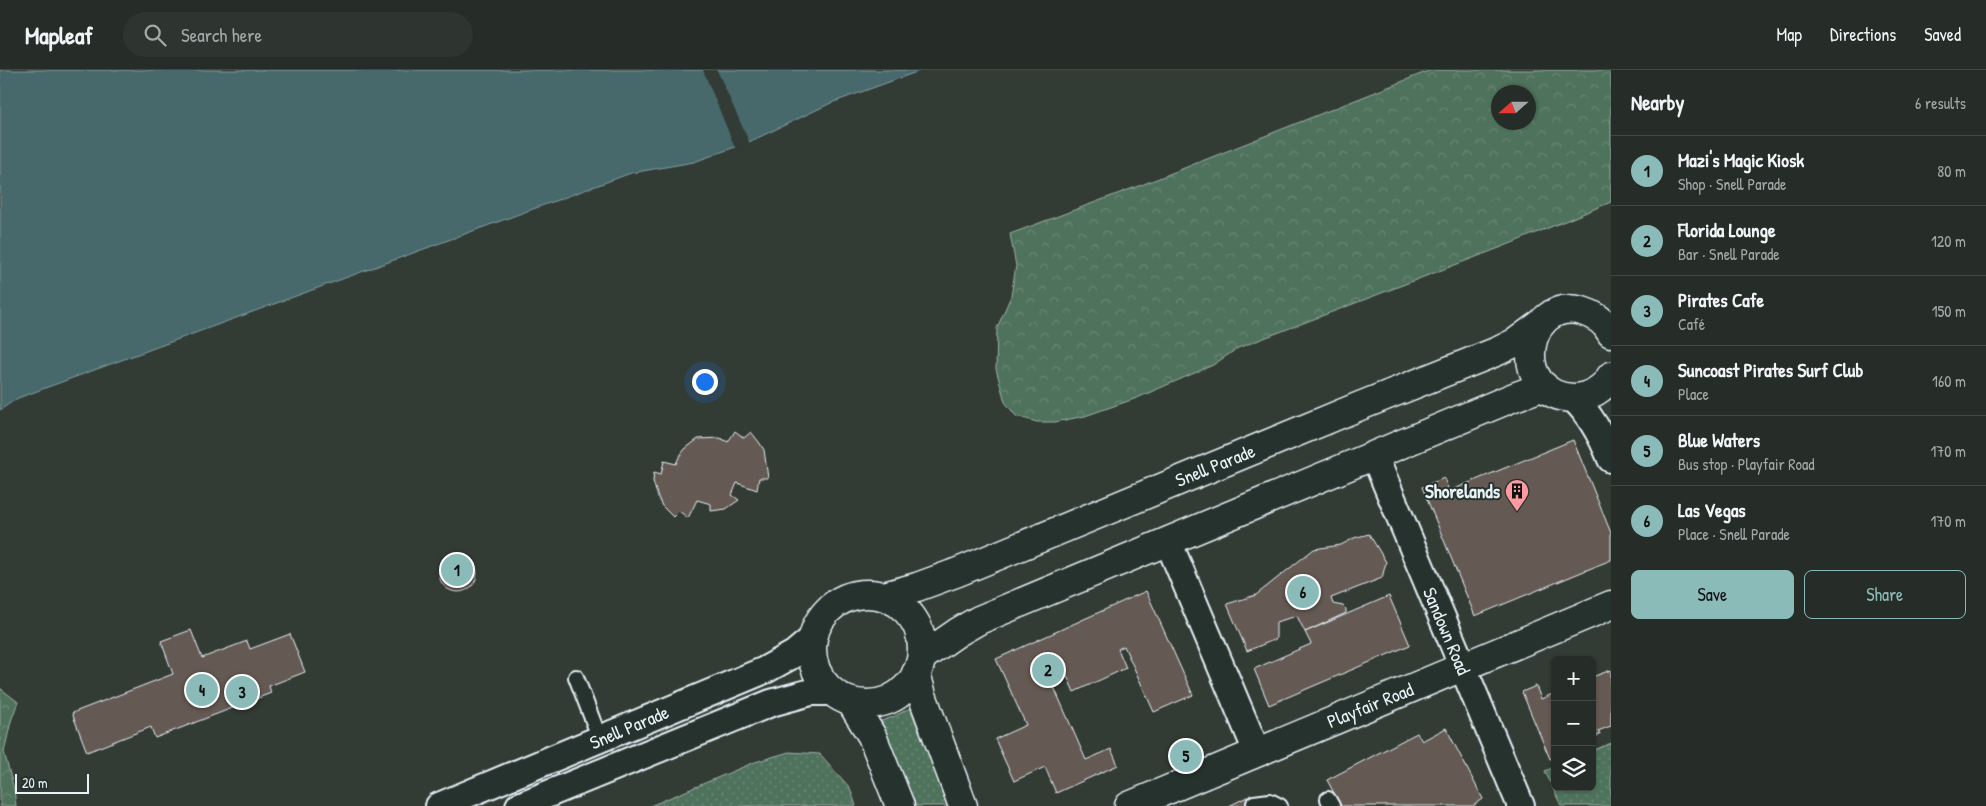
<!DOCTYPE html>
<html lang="en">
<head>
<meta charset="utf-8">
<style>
	body { margin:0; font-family:"Patrick Hand",sans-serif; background:#2e3430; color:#f1f3f6 }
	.controls { position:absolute; right:15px; bottom:15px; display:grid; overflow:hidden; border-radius:8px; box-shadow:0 1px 4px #0004 }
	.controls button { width:45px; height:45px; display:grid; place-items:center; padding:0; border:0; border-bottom:1px solid #424845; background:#262c28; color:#f1f3f6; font:25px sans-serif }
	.compass { position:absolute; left:1491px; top:15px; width:45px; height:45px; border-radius:50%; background:#262c28; box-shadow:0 1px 4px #0004; rotate:249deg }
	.scale { position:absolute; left:15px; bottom:12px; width:74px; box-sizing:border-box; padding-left:5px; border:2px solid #e8f1f8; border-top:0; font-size:14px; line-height:18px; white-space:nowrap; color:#e8f1f8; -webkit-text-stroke:4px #26332d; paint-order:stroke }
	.you { position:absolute; left:704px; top:311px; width:18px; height:18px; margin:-12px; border:4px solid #fff; border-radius:50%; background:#1a73e8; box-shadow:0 0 0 8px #1a73e833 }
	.badge { display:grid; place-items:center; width:32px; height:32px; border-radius:50%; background:#8bbbb9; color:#111; font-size:16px; font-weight:700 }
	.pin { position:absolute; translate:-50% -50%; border:2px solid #fff; box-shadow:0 1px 5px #0006 }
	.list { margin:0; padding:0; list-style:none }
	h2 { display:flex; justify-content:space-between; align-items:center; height:65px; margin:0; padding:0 20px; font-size:21px }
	h2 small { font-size:16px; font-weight:400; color:#a4a7a8 }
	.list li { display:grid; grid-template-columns:32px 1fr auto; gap:15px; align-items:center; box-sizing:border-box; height:70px; padding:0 20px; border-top:1px solid #424845 }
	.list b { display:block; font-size:19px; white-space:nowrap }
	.list p { margin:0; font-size:16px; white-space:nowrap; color:#a4a7a8 }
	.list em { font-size:16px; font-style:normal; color:#a4a7a8 }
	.actions { display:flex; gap:10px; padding:15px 20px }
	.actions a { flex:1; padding:11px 0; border:1px solid #8bbbb9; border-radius:8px; text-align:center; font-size:18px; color:#8bbbb9 }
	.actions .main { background:#8bbbb9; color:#111 }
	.icon { flex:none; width:28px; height:28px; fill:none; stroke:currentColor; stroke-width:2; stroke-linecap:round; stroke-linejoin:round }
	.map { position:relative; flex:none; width:1611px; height:736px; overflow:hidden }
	header { display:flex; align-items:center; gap:30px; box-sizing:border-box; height:70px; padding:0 25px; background:#262c28; border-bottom:1px solid #424845 }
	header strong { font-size:24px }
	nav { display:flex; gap:28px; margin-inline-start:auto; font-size:18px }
	.search { width:350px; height:45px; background:#2e3430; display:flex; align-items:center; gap:12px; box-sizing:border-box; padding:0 18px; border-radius:28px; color:#a4a7a8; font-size:19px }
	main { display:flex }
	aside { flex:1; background:#262c28 }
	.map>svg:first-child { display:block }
</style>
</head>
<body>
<header>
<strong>Mapleaf</strong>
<div class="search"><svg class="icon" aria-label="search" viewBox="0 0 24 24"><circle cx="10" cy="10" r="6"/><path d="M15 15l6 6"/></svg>Search here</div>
<nav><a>Map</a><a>Directions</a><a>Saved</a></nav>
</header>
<main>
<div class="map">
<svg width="1611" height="736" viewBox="0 0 1611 736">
	<defs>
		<pattern id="grass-dots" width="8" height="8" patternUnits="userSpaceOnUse" patternTransform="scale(1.25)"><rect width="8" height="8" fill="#50725c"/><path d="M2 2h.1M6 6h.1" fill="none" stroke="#698774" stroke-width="1.8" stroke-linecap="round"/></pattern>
		<pattern id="forest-crowns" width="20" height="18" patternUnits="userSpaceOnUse" patternTransform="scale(1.25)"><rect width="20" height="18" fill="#50725c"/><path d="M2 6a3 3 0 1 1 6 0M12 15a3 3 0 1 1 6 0" fill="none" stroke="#698774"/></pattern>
	</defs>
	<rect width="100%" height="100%" fill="#333b35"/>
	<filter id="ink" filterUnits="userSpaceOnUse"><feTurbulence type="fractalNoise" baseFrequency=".02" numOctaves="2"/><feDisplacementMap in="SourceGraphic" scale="10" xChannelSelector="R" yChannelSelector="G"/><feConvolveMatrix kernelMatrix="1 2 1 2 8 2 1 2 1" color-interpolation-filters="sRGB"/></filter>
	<g filter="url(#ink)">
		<path fill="url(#grass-dots)" stroke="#9cb2aa" d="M910 638 949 736H911L878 652 893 647Z
			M1611 673V736H1561L1545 701 1555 697V717H1592V681Z
			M789 682 820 684 850 718 856 736H650L755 692Z"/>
		<path fill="url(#forest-crowns)" stroke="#9cb2aa" fill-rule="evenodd" d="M1431 0H1611V132L1507 175 1238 278 1213 295 1137 328 1085 346 1055 352H1037L1016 346 1005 332 996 299 997 258 1011 226 1016 196 1010 164 1144 114ZM1498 22H1528V52H1498Z
			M0 618 18 632 11 651 4 682 14 719 16 736H0Z"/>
		<path fill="#46696c" stroke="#879fa4" d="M0 0H922L831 33 749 72 694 92 631 103 18 328 0 340Z"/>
		<path fill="#333b35" d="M703 0H717L750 74 736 80Z"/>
		<path fill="#655a53" stroke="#e8f1f8" d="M735 361 744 368 751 362 759 372 764 380 768 408H759L757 420 737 413 732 425 739 430 726 439 711 441V434L697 430 688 448 679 441 673 447 662 436 657 425 653 411 654 402 661 404 664 391 676 394 679 387 685 379 698 369 720 368 728 372Z
			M1573 370 1611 463V490L1475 546 1422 417 1444 408 1449 421Z
			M1369 464 1386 492 1382 508 1331 528 1333 534 1343 536 1346 539V543L1305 562 1297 546 1276 552V569L1247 581 1227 534 1256 525 1314 479 1341 475 1354 468Z
			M439 503a19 19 0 1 1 38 0a19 19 0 1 1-38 0Z
			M1146 521 1193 625 1154 642 1124 576 1118 579 1126 598 1074 622 1065 601 1050 608 1086 690 1111 679 1118 695 1056 723 1045 697 1014 711 995 669 1026 655 996 589Z
			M1389 526 1410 575 1269 635 1254 599 1311 574 1305 562Z
			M191 560 202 588 247 571 250 579 290 564 305 602 269 616 271 623 155 668 151 657 87 682 72 643 173 604 161 571Z
			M1611 600V656L1598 661 1600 665 1592 668V607Z
			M1536 616 1541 629 1555 623V688L1550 689 1522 622Z
			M1446 658 1483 729 1473 736H1341L1327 710 1417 663 1422 671Z
			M1247 727 1252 736H1229Z"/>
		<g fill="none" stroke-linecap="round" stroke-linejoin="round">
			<g stroke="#e8f1f8" stroke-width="18">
				<path id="lane" d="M576 607 600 669
					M1328 729 1332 736
					M1254 736V733L1270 731 1280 736"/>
			</g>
			<g stroke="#e8f1f8" stroke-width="30">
				<path id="street" d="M1573 328C1591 345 1602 366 1611 389
					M1374 385 1521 736
					M1168 471 1257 682
					M439 736 765 600 794 584 813 568
					M519 736 771 633 811 622H833"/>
			</g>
			<g stroke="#e8f1f8" stroke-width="31">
				<path id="secondary" d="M1611 263C1605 251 1595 245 1582 241 1523 226 1509 326 1573 328 1588 328 1604 319 1611 306
					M812 579a55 55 0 1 1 110 0a55 55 0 1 1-110 0Z
					M884 526 917 517 958 502 1360 336 1498 281 1516 272 1542 253
					M922 587 958 562 979 550 1514 327 1544 316
					M916 603 922 625 963 736
					M851 632 872 666 900 736
					M1129 736 1611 535"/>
			</g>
			<use href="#lane" stroke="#26332d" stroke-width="14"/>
			<use href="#street" stroke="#26332d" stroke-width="26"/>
			<use href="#secondary" stroke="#26332d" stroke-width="28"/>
		</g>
	</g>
	<defs>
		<g id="building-pin" transform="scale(1.25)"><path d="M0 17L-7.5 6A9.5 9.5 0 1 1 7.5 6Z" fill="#ff9aa2" stroke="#26332d"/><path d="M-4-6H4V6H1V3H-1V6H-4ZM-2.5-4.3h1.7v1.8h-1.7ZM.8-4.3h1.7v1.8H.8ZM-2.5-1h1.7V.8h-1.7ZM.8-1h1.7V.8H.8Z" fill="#111"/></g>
	</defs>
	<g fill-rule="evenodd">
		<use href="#building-pin" x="1517" y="421"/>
	</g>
	<g text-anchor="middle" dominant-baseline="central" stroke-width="4" stroke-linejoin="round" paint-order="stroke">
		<g font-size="19" fill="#e8f1f8" stroke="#26332d">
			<text transform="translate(1215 395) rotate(-22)">Snell Parade</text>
			<text transform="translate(1447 561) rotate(67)">Sandown Road</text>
			<text transform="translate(1370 635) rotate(-22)">Playfair Road</text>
			<text transform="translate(629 657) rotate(-23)">Snell Parade</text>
		</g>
		<g font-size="19" font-weight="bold" fill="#e8f1f8" stroke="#26332d" text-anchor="end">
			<text x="1500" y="421">Shorelands</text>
		</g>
	</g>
</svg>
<div class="controls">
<button>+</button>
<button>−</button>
<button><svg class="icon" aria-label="layers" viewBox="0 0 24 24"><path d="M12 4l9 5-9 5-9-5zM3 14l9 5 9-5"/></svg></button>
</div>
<svg class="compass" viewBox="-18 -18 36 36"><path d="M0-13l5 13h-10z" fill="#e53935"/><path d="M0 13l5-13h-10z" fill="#a4a7a8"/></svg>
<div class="scale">20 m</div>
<div class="you"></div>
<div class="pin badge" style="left:457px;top:500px">1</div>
<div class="pin badge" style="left:1048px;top:600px">2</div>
<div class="pin badge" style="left:242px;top:622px">3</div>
<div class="pin badge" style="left:202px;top:620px">4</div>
<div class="pin badge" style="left:1186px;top:686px">5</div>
<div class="pin badge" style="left:1303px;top:522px">6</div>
</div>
<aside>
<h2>Nearby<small>6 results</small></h2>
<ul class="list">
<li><span class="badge">1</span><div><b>Mazi's Magic Kiosk</b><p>Shop · Snell Parade</p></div><em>80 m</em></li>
<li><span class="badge">2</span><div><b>Florida Lounge</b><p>Bar · Snell Parade</p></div><em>120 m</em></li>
<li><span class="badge">3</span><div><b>Pirates Cafe</b><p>Café</p></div><em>150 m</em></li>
<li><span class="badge">4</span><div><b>Suncoast Pirates Surf Club</b><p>Place</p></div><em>160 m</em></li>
<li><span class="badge">5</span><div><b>Blue Waters</b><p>Bus stop · Playfair Road</p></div><em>170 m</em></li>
<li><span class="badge">6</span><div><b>Las Vegas</b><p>Place · Snell Parade</p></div><em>170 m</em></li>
</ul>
<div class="actions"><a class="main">Save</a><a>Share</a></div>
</aside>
</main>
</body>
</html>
